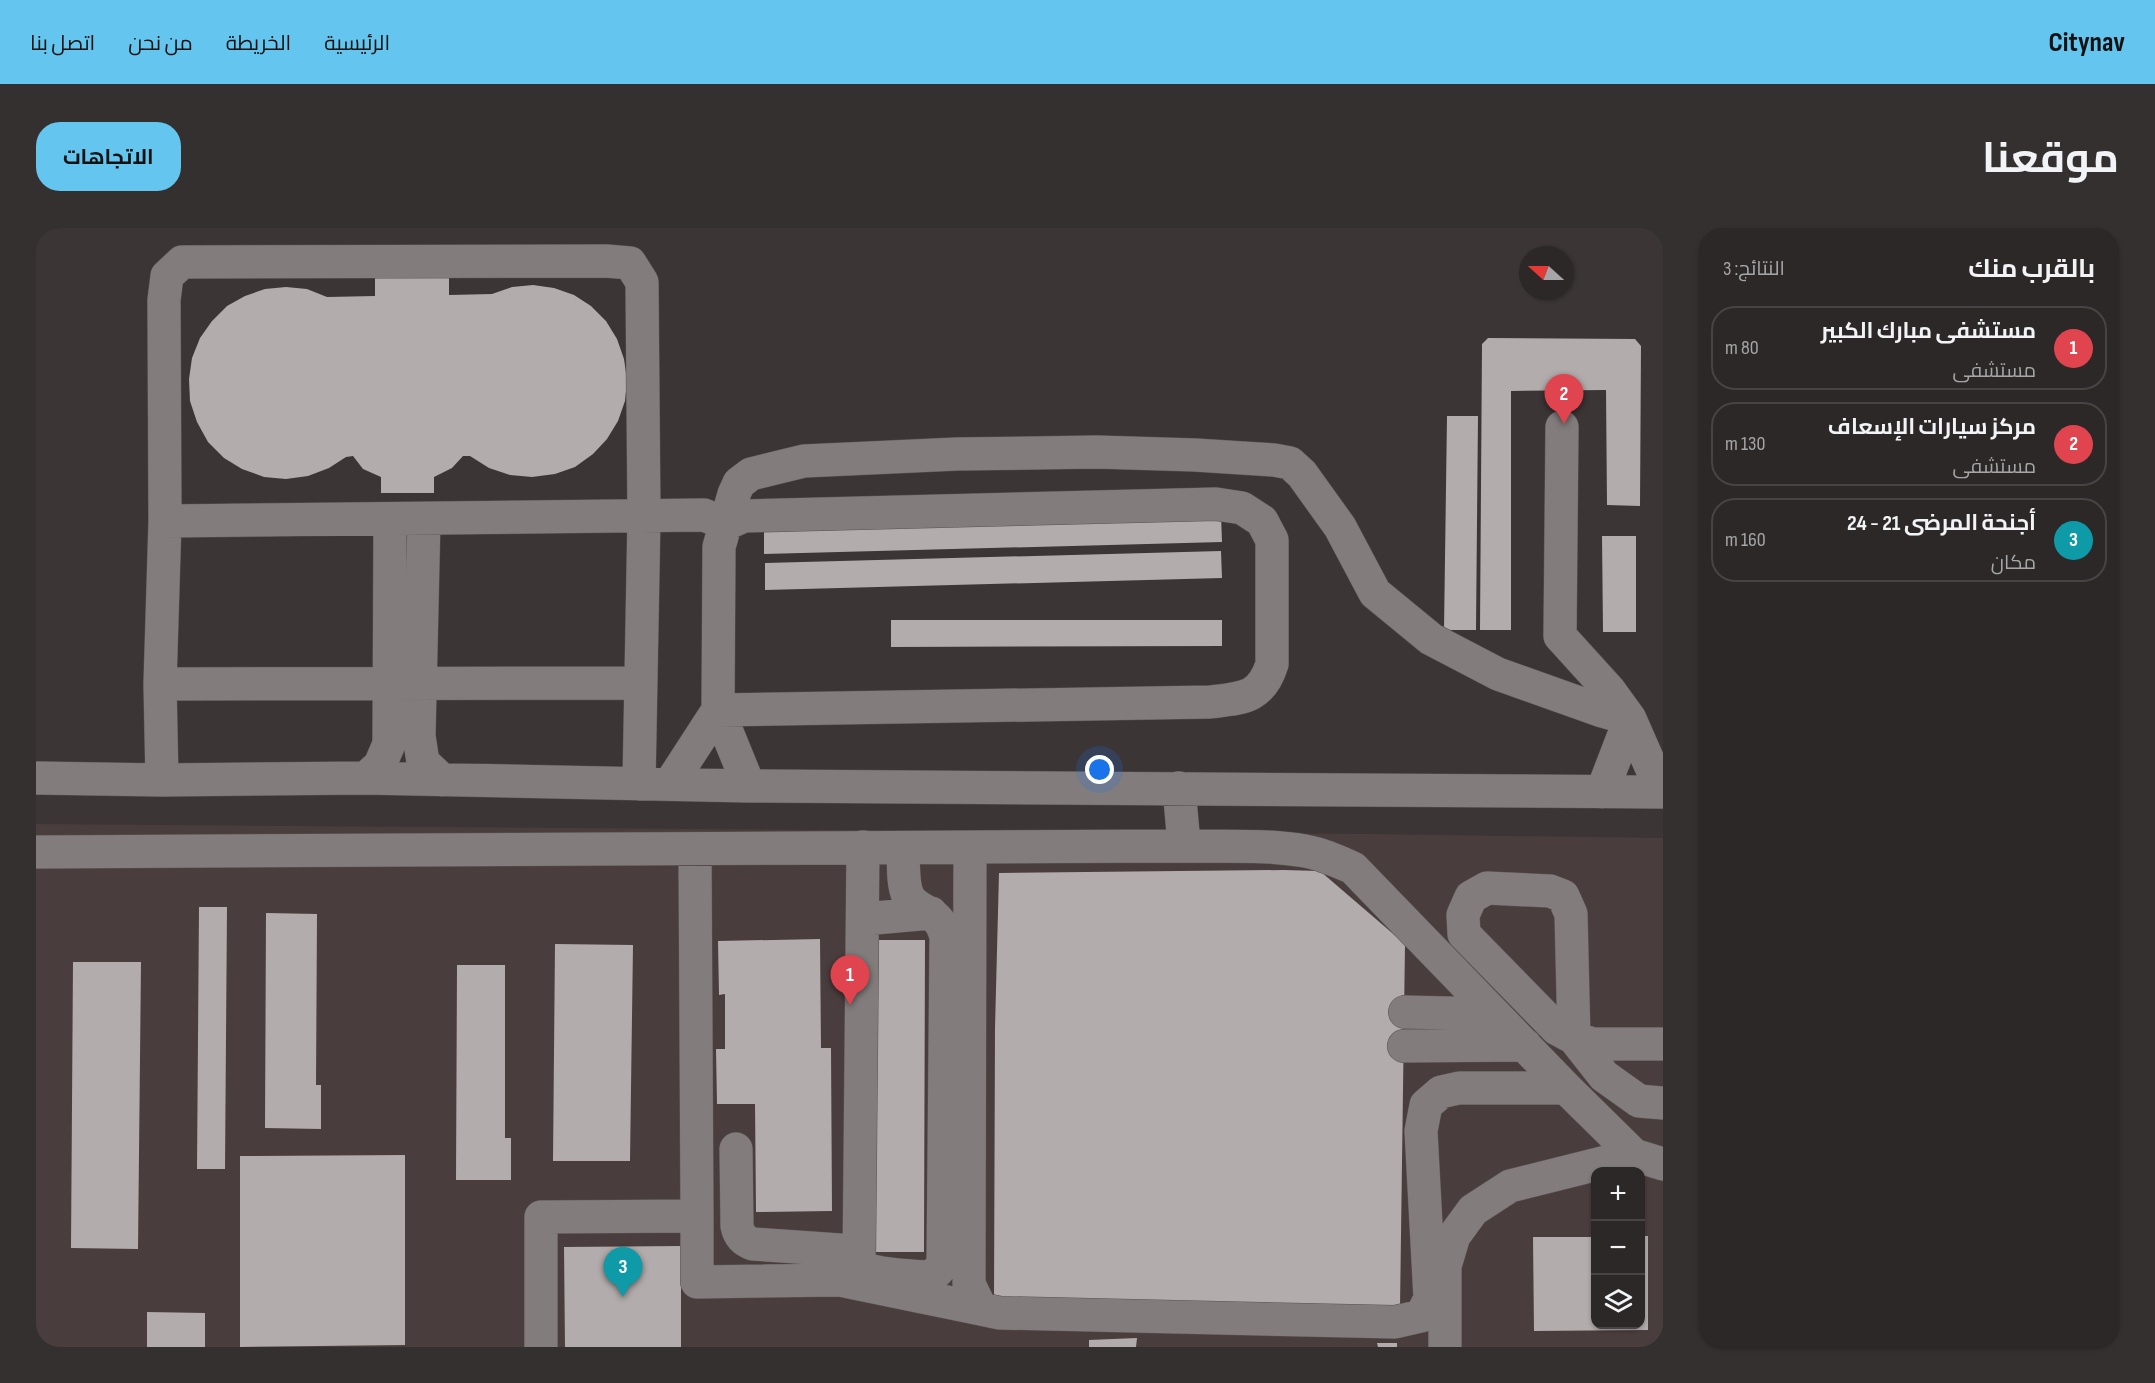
<!DOCTYPE html>
<html lang="ar">
<head>
<meta charset="utf-8">
<style>
	body { margin:0; font-family:"Sofia Sans Condensed",Cairo,sans-serif; background:#343030; color:#f1f3f6; direction:rtl }
	.controls { position:absolute; right:18px; bottom:18px; display:grid; overflow:hidden; border-radius:12px; box-shadow:0 2px 4px #0004 }
	.controls button { width:54px; height:54px; display:grid; place-items:center; padding:0; border:0; border-bottom:2px solid #484445; background:#2c2828; color:#f1f3f6; font:30px sans-serif }
	.compass { position:absolute; left:1483px; top:18px; width:54px; height:54px; border-radius:50%; background:#2c2828; box-shadow:0 2px 4px #0004; rotate:291deg }
	.you { position:absolute; left:1064px; top:542px; width:21px; height:21px; margin:-15px; border:4px solid #fff; border-radius:50%; background:#1a73e8; box-shadow:0 0 0 9px #1a73e833 }
	.badge { display:grid; place-items:center; width:39px; height:39px; border-radius:50%; background:#64c5ee; color:#fff; font-size:20px; font-weight:700 }
	.pin { position:absolute; translate:-50% -50px; filter:drop-shadow(0 2px 3px #0008) }
	.pin::after { content:''; position:absolute; top:32px; width:21px; height:18px; background:inherit; clip-path:polygon(0 0,100% 0,50% 100%) }
	.list { margin:0; padding:0; list-style:none }
	h2 { display:flex; justify-content:space-between; align-items:center; height:78px; margin:0; padding:0 24px; font-size:26px }
	h2 small { font-size:20px; font-weight:400; color:#a6a6a8 }
	.list li { display:grid; grid-template-columns:39px 1fr auto; gap:18px; align-items:center; box-sizing:border-box; height:84px; margin:0 12px 12px; padding:0 12px; border:2px solid #484445; border-radius:24px }
	.list b { display:block; font-size:22px; white-space:nowrap }
	.list p { margin:0; font-size:20px; white-space:nowrap; color:#a6a6a8 }
	.list em { font-size:20px; font-style:normal; color:#a6a6a8 }
	.icon { flex:none; width:33px; height:33px; fill:none; stroke:currentColor; stroke-width:2; stroke-linecap:round; stroke-linejoin:round }
	.map { position:relative; flex:none; width:1627px; height:1119px; overflow:hidden; direction:ltr; border-radius:24px }
	header { display:flex; align-items:center; gap:36px; box-sizing:border-box; height:84px; padding:0 30px; background:#64c5ee; color:#111 }
	header strong { font-size:28px }
	nav { display:flex; gap:33px; margin-inline-start:auto; font-size:21px }
	.intro { display:flex; align-items:center; justify-content:space-between; box-sizing:border-box; height:144px; padding:0 36px }
	h1 { margin:0; font-size:42px }
	.button { padding:15px 27px; border-radius:24px; background:#64c5ee; color:#111; font-size:21px; font-weight:700 }
	main { display:flex; gap:36px; padding:0 36px }
	aside { flex:1; background:#2c2828; border-radius:24px; box-shadow:0 2px 4px #0004 }
	.map>svg:first-child { display:block }
</style>
</head>
<body>
<header>
<strong>Citynav</strong>
<nav><a>الرئيسية</a><a>الخريطة</a><a>من نحن</a><a>اتصل بنا</a></nav>
</header>
<div class="intro"><h1>موقعنا</h1><a class="button">الاتجاهات</a></div>
<main>
<aside>
<h2>بالقرب منك<small>النتائج: 3</small></h2>
<ul class="list">
<li><span class="badge" style="background:#e0444e">1</span><div><b>مستشفى مبارك الكبير</b><p>مستشفى</p></div><em>80 m</em></li>
<li><span class="badge" style="background:#e0444e">2</span><div><b>مركز سيارات الإسعاف</b><p>مستشفى</p></div><em>130 m</em></li>
<li><span class="badge" style="background:#0f9aa8">3</span><div><b>أجنحة المرضى 21 - 24</b><p>مكان</p></div><em>160 m</em></li>
</ul>
</aside>
<div class="map">
<svg width="1627" height="1119" viewBox="0 0 1627 1119">
	<rect width="100%" height="100%" fill="#3b3535"/>
	<path fill="#4a3d3d" fill-rule="evenodd" d="M0 596 1332 606 1627 610V1119H0ZM1560 944H1604V1096H1560Z"/>
	<path fill="#b3acac" d="M413 49V67L456 66 476 59 497 57 518 60 538 67 555 78 570 93 581 111 588 131 591 152 589 173 582 193 571 211 557 226 539 239 519 246 496 249 474 247 453 240 434 228H427L416 240 398 249V265H345V249L327 241 317 228 310 229 293 240 272 248 250 251 228 249 206 241 188 230 172 214 161 194 154 173 153 151 156 130 164 110 176 93 191 78 209 68 229 61 250 59 271 61 291 69 339 68V50Z
		M1452 110 1599 111 1605 118 1604 278 1571 277 1570 162 1475 163V402H1444L1446 116Z
		M1411 188H1442L1440 402H1408Z
		M1185 287 1186 314 728 326V299Z
		M1566 308H1600V404H1567Z
		M1185 323 1186 350 729 362V335Z
		M855 392H1186V418L855 419Z
		M1247 642 1284 643 1369 716 1364 1080 958 1072 959 800 963 645Z
		M163 679H191L189 941H161Z
		M230 685 281 686 280 857H285V901L229 900Z
		M784 711 785 820H795L796 983 720 984 719 876H681L680 821H689V766L683 767 682 713Z
		M836 712H889L888 1024H835Z
		M519 716 597 717 594 933H517Z
		M37 734H105L102 1021 35 1020Z
		M421 737H469V910H475V952H420Z
		M369 927V1117L204 1119V928Z
		M1604 1008H1612V1102L1498 1103 1497 1009H1560V1096H1604Z
		M645 1018V1119H529L528 1019Z
		M111 1084 169 1085V1119H111Z
		M1101 1110 1100 1119H1053V1112Z
		M1341 1115H1361V1119H1342Z"/>
	<g fill="none" stroke-linecap="round" stroke-linejoin="round">
		<g stroke="#595454" stroke-width="34">
			<path id="minor" d="M1526 199 1524 408 1573 462 1594 491 1626 564
				M388 291 383 508 387 534 406 552
				M129 293 668 287 690 296 708 288 1180 276 1206 280 1226 293 1236 312V436C1225 471 1206 470 1174 474L682 482
				M124 456 605 455
				M0 550 126 552 330 550 713 558 1627 564
				M330 550 344 537 353 516 354 291
				M126 552 124 456 129 293 128 72 131 48 146 34 570 33 594 35 606 54 608 289 603 556
				M634 556 682 482
				M713 558 682 482 683 319 698 266 703 255 715 246 768 233 921 226 1061 224 1159 227 1238 232 1254 235 1266 246 1304 299 1339 365 1395 411 1462 446 1566 483 1594 491
				M1143 560 1147 605 1144 618
				M1566 564 1594 491
				M934 620 933 1056 945 1081 964 1085 1359 1094 1385 1088 1394 1071 1385 903 1390 877 1405 864 1423 860H1530
				M659 622 661 988
				M0 624 1144 618C1185 619 1229 616 1269 623 1286 626 1301 633 1317 640L1530 860 1598 927 1627 936
				M828 691 895 685
				M1369 784 1457 786
				M1627 816H1557L1538 810 1521 801 1428 706 1427 687 1435 669 1451 660 1514 663 1527 668 1535 686 1538 810 1568 848 1603 873 1627 875
				M1368 818 1489 817
				M700 921 701 998C703 1008 708 1013 717 1016L804 1022C814 1026 818 1034 826 1039 840 1047 871 1047 887 1049 898 1048 903 1044 907 1034L910 709C903 679 882 687 872 668 866 655 868 635 867 620
				M823 1037 827 619
				M505 1119V989L661 988V1054L804 1052 945 1081
				M1409 1119V1038L1418 1008 1437 982 1474 958 1598 927"/>
		</g>
		<use href="#minor" stroke="#827c7c" stroke-width="33"/>
	</g>
</svg>
<div class="controls">
<button>+</button>
<button>−</button>
<button><svg class="icon" aria-label="layers" viewBox="0 0 24 24"><path d="M12 4l9 5-9 5-9-5zM3 14l9 5 9-5"/></svg></button>
</div>
<svg class="compass" viewBox="-18 -18 36 36"><path d="M0-13l5 13h-10z" fill="#e53935"/><path d="M0 13l5-13h-10z" fill="#a6a6a8"/></svg>
<div class="you"></div>
<div class="pin badge" style="left:814px;top:777px;background:#e0444e">1</div>
<div class="pin badge" style="left:1528px;top:196px;background:#e0444e">2</div>
<div class="pin badge" style="left:587px;top:1069px;background:#0f9aa8">3</div>
</div>
</main>
</body>
</html>
